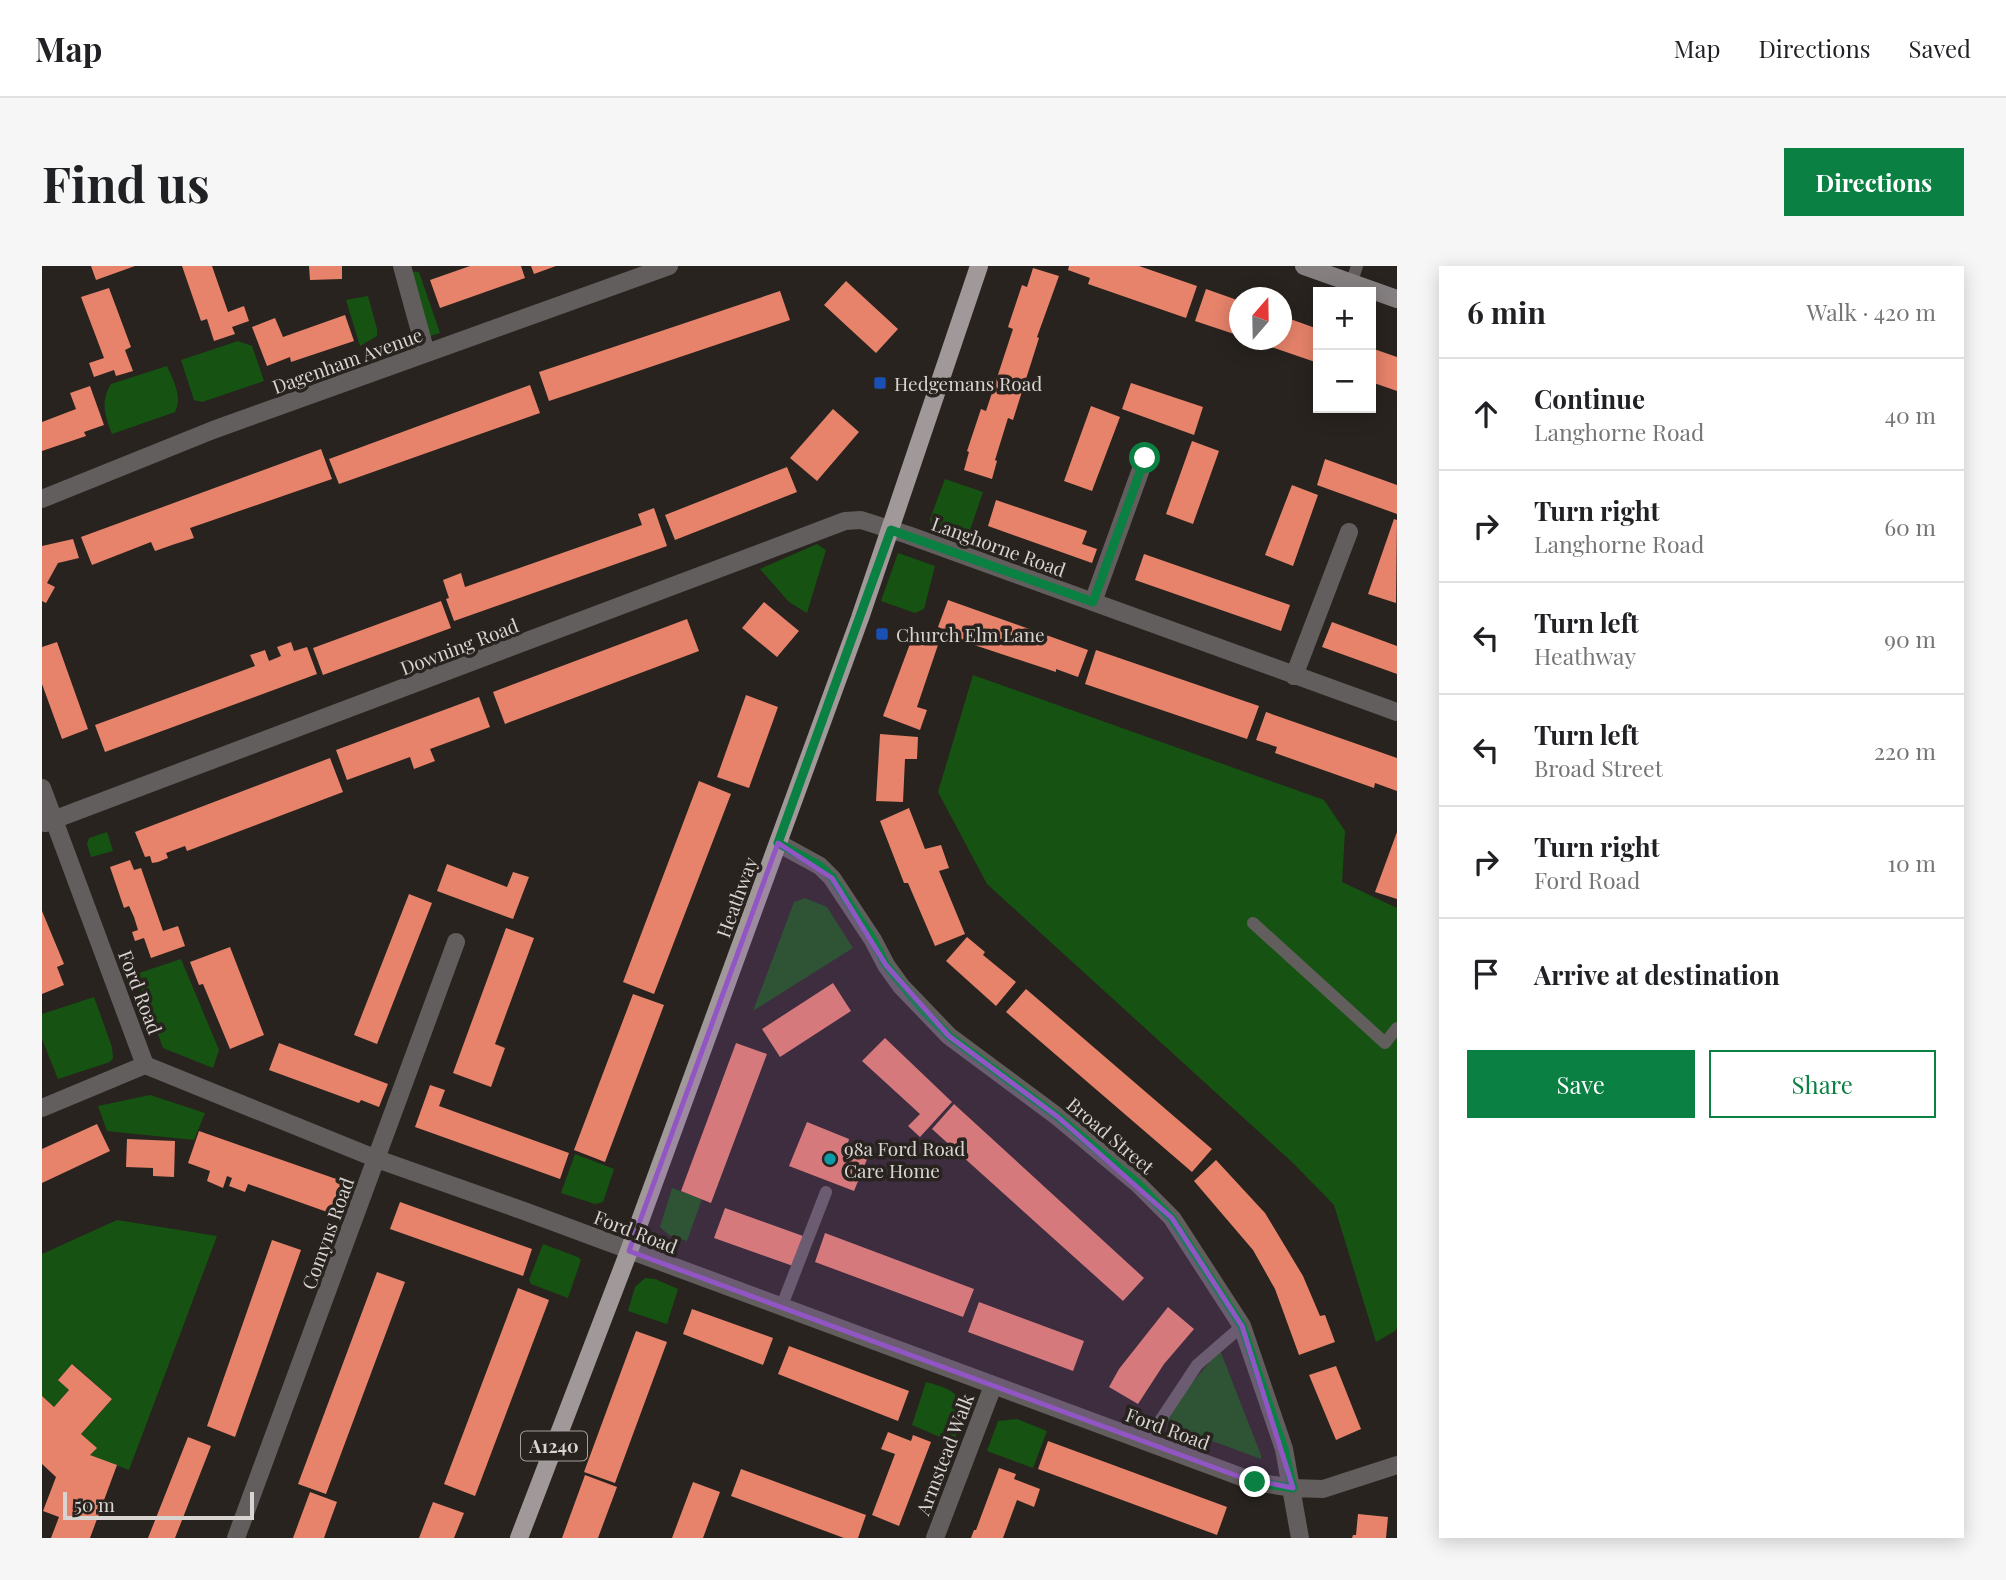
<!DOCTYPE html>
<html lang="en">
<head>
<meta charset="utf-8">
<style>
	body { margin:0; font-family:"Playfair Display",serif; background:#f6f6f6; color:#202124 }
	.controls { position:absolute; right:21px; top:21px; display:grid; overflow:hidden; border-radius:0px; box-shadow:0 4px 18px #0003 }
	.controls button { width:63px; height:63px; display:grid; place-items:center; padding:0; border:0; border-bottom:2px solid #e0e0e0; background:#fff; color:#202124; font:35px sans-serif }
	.compass { position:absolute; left:1187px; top:21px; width:63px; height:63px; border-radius:50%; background:#fff; box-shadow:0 4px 18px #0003; rotate:20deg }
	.scale { position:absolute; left:21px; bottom:18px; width:191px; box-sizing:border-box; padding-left:7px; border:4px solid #d8d4d1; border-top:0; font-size:19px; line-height:24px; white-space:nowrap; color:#d8d4d1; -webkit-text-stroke:5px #28231e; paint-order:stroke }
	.stop { position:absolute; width:21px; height:21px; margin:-16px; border:5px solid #0b8043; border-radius:50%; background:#fff }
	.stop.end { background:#0b8043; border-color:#fff; box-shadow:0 2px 7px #0008 }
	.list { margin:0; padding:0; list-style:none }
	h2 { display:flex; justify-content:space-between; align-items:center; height:91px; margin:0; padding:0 28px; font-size:30px }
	h2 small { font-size:23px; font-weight:400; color:#757577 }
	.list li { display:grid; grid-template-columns:46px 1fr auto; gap:21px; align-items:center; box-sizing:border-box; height:112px; padding:0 28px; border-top:2px solid #e0e0e0 }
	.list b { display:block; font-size:26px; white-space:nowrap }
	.list p { margin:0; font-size:23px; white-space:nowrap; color:#757577 }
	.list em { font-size:23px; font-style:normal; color:#757577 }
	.actions { display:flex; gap:14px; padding:21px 28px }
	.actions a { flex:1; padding:16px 0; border:2px solid #0b8043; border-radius:0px; text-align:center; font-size:24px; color:#0b8043 }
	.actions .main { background:#0b8043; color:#fff }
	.icon { flex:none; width:38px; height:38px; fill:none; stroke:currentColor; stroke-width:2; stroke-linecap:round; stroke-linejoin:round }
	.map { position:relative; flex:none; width:1355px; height:1272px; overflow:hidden; border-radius:0px }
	header { display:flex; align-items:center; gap:42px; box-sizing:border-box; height:98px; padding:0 35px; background:#fff; border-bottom:2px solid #e0e0e0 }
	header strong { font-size:33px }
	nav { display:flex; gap:38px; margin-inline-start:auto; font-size:24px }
	.intro { display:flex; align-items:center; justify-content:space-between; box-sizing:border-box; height:168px; padding:0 42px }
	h1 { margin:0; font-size:49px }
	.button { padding:18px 32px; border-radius:0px; background:#0b8043; color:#fff; font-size:24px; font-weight:700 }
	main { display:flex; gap:42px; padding:0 42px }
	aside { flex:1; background:#fff; border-radius:0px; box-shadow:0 4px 18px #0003 }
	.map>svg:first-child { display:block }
</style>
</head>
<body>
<header>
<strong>Map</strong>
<nav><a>Map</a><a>Directions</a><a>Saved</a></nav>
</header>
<div class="intro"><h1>Find us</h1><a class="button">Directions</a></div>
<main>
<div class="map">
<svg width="1355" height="1272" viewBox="0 0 1355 1272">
	<rect width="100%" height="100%" fill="#28231e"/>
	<path fill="#165312" d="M360 5 377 6 398 67 386 71Z
		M326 30 335 63V70L318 80 304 34Z
		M196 75 210 80 222 115 160 136 152 134 139 94Z
		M125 100C131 114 141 131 133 146L70 168C63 150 58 136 69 118Z
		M903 213 941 226 925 273 895 265 889 260 888 253Z
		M775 278 784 284 765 347 747 336 718 303Z
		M856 287 893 300 882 343 873 347 839 335Z
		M931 409 1282 534 1303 565 1300 616 1355 642V1062L1353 1065 1334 1076 1292 939 1251 897 945 618 896 526Z
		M65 566 71 585 49 591 45 578 47 572Z
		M763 632 785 641 811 682 711 745 752 636Z
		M139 693 177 784 171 802 121 782 94 708Z
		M52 731 70 781 71 792 68 796 16 813 0 773V748Z
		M108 829 163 847 152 874 65 865 56 840Z
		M533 888 572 903 561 936 553 938 519 927Z
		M630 922 660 933 645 975 628 970 618 961Z
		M75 954 175 970 87 1204 48 1189 54 1182 39 1168 70 1133 31 1098 16 1113 27 1124 12 1141 0 1130V988Z
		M501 978 536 991 539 994 526 1032 489 1018 487 1014Z
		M603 1012 613 1013 636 1023 625 1058 586 1045 593 1021Z
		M1178 1084 1219 1189V1193L1124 1158 1142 1126Z
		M884 1116C902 1121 914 1123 922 1142L912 1177 870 1159Z
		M975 1153 1005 1165 991 1202 945 1185 956 1155Z"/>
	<path fill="#e7836b" d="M49 0H93L54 14Z
		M140 0H170L186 46 202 40 207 55 190 61 193 68 172 75 165 53 159 55Z
		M267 0H300V13L268 14Z
		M428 0H479L483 12 398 42 388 14Z
		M489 0H514L492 8Z
		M1027 0H1097L1155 20 1144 52 1046 18 1048 12 1026 4Z
		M991 2 1017 10 995 71 997 72 971 154 966 152 953 194 955 195 950 213 922 204 927 186 925 185 939 143 944 145 971 63 966 61 980 19 985 21Z
		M804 15 856 63 834 87 782 39Z
		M67 22 89 81 83 84 91 105 74 110 72 104 52 111 47 97 62 92 39 31Z
		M1164 23 1198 35V70L1153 55Z
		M738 25 748 54 507 135 497 106Z
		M303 49 312 75 249 96 248 91 225 100 210 61 233 52 241 71Z
		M1240 50 1276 63V97L1209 74H1240Z
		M1329 82 1355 91V125L1329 116Z
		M1089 117 1161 141 1152 169 1080 143Z
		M488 119 498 147 297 218 287 193Z
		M48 120 62 159 42 166 44 170 0 185V156L34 143 28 127Z
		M1049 140 1078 151 1050 225 1022 215Z
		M791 143 817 166 775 215 748 192Z
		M1150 175 1177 185 1151 258 1124 248Z
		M279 183 290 213 148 262 152 272 133 278 113 285 109 276 50 299 39 271Z
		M1283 193 1355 219V248L1275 219Z
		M745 201 755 226 633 274 623 249Z
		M1250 219 1276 229 1251 300 1223 289Z
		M954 234 1045 265 1040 278 1055 283 1050 297 946 260Z
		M612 242 625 280 412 355 404 333 407 332 401 314 419 307 423 321 600 259 596 248Z
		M1352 253 1355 254 1354 337 1326 328Z
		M31 273 37 292 16 297 5 317 13 321 4 337 0 335V280Z
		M1102 288 1248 339 1239 365 1093 314Z
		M906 334 1046 384 1036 411 1014 403V406L914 373 916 369 896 361Z
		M399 335 409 362 281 409 271 382Z
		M722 336 757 365 735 391 700 362Z
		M645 353 657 385 463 458 451 426Z
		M1290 356 1355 380V408L1280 381Z
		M872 367 897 376 875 441 885 444 878 464 841 450Z
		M15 376 46 463 20 473 0 418V381Z
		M249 376 252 385 265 381 275 408 63 486 53 459 213 400 208 389 223 384 227 395 239 390 235 381Z
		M1054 384 1217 440 1205 473 1043 418Z
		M704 429 736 441 707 522 675 511Z
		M437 431 448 461 388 483 393 495 372 503 368 491 305 514 294 484Z
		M1224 446 1355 492V525L1333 517 1332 522 1233 487 1235 481 1214 474Z
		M838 468 876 471 875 493H863L861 536 834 535Z
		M288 492 301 526 145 585 143 580 124 587 126 592 116 596 110 597 108 590 103 591 93 566Z
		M657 515 689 528 612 728 581 716Z
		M867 542 883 583 899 579 907 602 897 605 923 668 893 680 866 617H862L838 555Z
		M1355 566V633L1333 626Z
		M88 594 92 604 99 602 121 665 136 660 143 680 109 692 102 672 93 675 90 666 96 664 92 651 87 640 82 642 68 601Z
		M405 598 465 621 471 606 487 611 471 653 395 625Z
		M367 628 390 637 335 778 312 769Z
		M0 645 22 698 15 701 22 719 0 728Z
		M464 662 492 672 453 778 463 782 449 821 411 807Z
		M925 671 943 686 941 689 974 716 954 740 904 695Z
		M188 681 222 769 188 783 161 718 157 719 148 696Z
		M791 717 809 745 738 791 720 763Z
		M984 723 1170 883 1150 906 964 746Z
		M591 728 622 739 563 896 532 884Z
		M843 772 910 836 878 871 866 860 878 848 820 795Z
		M237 777 346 818 337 841 319 834 317 837 227 804Z
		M694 777 725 788 669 937 639 925Z
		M388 819 403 824 397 840 527 887 518 913 373 861Z
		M912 838 1102 1012 1081 1035 890 863Z
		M765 856 807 873 806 877 828 886 812 925 747 900Z
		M55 858 68 885 0 917V883Z
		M157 865 300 915 288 947 206 918 203 926 187 920 190 912 185 910 181 922 165 915 168 905 146 897Z
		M85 873 133 875 132 911 111 910V902L84 901Z
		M1174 894 1223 947 1261 1010 1278 1050 1283 1049 1293 1076 1257 1089 1233 1023 1211 984 1152 915Z
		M358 936 490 983 481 1010 348 963Z
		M683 942 761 970 751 1000 672 972Z
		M783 967 932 1023 921 1051 773 996Z
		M230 974 259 984 193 1171 165 1160Z
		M335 1006 363 1016 284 1228 256 1218Z
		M476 1022 507 1034 433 1230 402 1218Z
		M937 1036 1042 1075 1031 1105 926 1066Z
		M1126 1041 1152 1063 1122 1098 1096 1138 1067 1121 1077 1103Z
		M650 1043 731 1072 721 1099 641 1068Z
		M594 1065 625 1076 573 1217 542 1206Z
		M747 1080 867 1125 856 1155 736 1108Z
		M30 1098 70 1133 39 1168 55 1182 48 1189 75 1199 48 1272H9L17 1251 1 1245 14 1211 0 1198V1130L12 1141 27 1124 16 1114Z
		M1294 1100 1319 1163 1294 1174 1267 1109Z
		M846 1166 869 1175 871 1169 889 1176 857 1260 830 1249 853 1188 839 1183Z
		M146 1171 169 1180 133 1272H106Z
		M1006 1175 1185 1241 1175 1269 996 1203Z
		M957 1202 974 1208 972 1213 998 1223 992 1241 975 1234 961 1272H929L932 1264H934Z
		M699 1203 824 1249 816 1272H802L689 1230Z
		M543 1209 575 1221 556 1272H520Z
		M651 1216 678 1226 661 1272H630Z
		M268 1226 295 1236 288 1255 282 1272H251Z
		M391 1236 422 1247 412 1272H377Z
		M1316 1248 1346 1251 1344 1272H1310L1311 1269H1314Z"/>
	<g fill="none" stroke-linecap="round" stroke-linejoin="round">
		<path stroke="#625e5e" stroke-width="12" d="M1309 18 1315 0
			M1211 657 1343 777 1355 762
			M739 1042 784 926
			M1104 1176 1155 1099 1200 1060"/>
		<path stroke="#625e5e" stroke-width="18" d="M360 0 384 87
			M0 233 171 164 627 0
			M1051 336 1103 192
			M1252 410 1307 266
			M0 522 103 799 335 893 482 945 1213 1216 1251 1222 1281 1223 1355 1199
			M3 557 803 255 819 254 866 269 1355 446
			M736 577 778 600 790 612 831 674 844 699 859 720 907 770 1016 851 1095 917 1130 952 1200 1060 1242 1183 1258 1272
			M0 842 103 799
			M194 1272 414 676
			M893 1272 951 1120"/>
		<path stroke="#857f80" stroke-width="18" d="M1262 0 1355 33"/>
		<path stroke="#a09899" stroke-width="18" d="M477 1272 587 985 818 352 937 0"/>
	</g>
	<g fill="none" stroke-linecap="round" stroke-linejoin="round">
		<path stroke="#0b8043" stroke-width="9" d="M1103 192 1051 336 849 264 736 577 778 600 790 611 831 674 844 699 880 743 907 770 1016 851 1095 917 1130 953 1200 1060 1242 1183 1251 1222 1213 1216"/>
	</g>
	<path fill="#9256c4" fill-opacity="0.2" stroke="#9256c4" stroke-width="5" stroke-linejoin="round" d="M736 577 790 612 844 699 907 770 1016 851 1130 952 1200 1060 1251 1222 1198 1211 587 985Z"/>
	<g fill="#1a4fb4" stroke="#28231e" stroke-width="2.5">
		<rect x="831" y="110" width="14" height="14" rx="3.5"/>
		<rect x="833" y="361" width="14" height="14" rx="3.5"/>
	</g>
	<circle fill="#0f9aa8" stroke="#28231e" stroke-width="2.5" cx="788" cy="893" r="7"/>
	<g text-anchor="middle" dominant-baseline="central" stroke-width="7" stroke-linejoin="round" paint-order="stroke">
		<rect fill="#28231e" stroke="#a39f9b" stroke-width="2" x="479" y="1165.5" width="66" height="29" rx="5"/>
		<g font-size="18" font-weight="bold" fill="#d8d4d1">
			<text x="512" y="1180">A1240</text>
		</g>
		<g font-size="19" fill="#d8d4d1" stroke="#28231e">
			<text transform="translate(305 94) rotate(-20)">Dagenham Avenue</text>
			<text transform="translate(957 280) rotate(20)">Langhorne Road</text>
			<text transform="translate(417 380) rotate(-21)">Downing Road</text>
			<text transform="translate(694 631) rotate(-70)">Heathway</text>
			<text transform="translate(99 726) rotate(69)">Ford Road</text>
			<text transform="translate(1069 869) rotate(40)">Broad Street</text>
			<text transform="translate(594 965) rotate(21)">Ford Road</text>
			<text transform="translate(285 967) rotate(-70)">Comyns Road</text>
			<text transform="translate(1126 1162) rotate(20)">Ford Road</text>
			<text transform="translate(902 1188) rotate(-69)">Armstead Walk</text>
		</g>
		<g font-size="19" fill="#d8d4d1" stroke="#28231e" text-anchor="start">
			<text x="852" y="117">Hedgemans Road</text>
			<text x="854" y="368">Church Elm Lane</text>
			<text x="802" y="882">98a Ford Road<tspan x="802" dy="22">Care Home</tspan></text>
		</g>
	</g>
</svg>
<div class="controls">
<button>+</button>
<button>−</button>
</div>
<svg class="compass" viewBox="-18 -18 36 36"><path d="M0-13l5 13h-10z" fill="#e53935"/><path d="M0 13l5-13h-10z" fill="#757577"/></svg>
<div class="scale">50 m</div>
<div class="stop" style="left:1103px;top:192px"></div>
<div class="stop end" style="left:1213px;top:1216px"></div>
</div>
<aside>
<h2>6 min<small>Walk · 420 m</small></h2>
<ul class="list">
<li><svg class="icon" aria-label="ahead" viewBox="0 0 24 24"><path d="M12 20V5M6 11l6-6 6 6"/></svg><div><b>Continue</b><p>Langhorne Road</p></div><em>40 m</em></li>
<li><svg class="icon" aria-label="right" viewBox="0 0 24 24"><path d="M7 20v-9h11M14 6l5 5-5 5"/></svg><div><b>Turn right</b><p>Langhorne Road</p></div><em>60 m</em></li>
<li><svg class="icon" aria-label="left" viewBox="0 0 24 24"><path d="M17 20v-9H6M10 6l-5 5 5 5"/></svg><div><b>Turn left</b><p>Heathway</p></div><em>90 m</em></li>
<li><svg class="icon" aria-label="left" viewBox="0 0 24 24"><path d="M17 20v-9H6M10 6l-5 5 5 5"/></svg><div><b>Turn left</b><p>Broad Street</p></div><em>220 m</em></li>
<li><svg class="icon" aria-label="right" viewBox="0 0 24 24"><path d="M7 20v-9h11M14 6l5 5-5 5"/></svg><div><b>Turn right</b><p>Ford Road</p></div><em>10 m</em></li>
<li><svg class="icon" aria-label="arrive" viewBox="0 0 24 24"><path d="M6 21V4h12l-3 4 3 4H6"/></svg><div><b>Arrive at destination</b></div></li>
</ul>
<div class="actions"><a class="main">Save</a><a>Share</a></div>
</aside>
</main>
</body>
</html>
